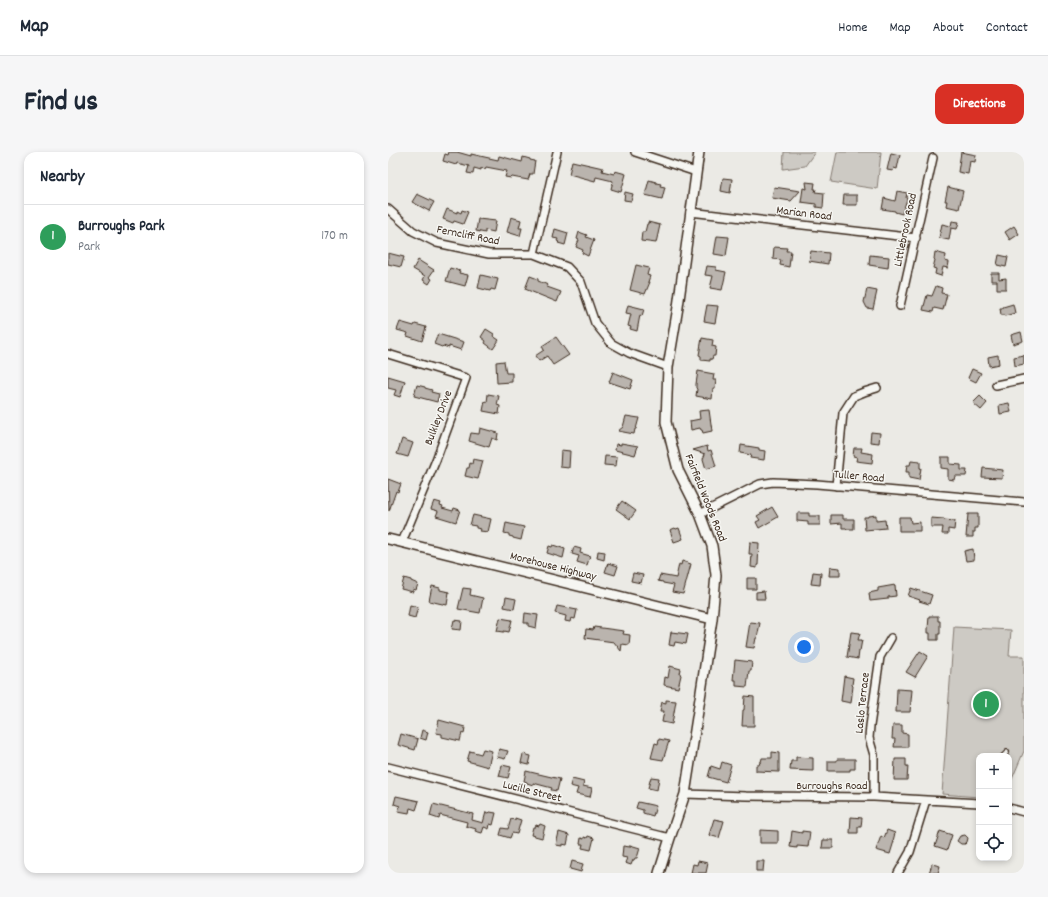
<!DOCTYPE html>
<html lang="en">
<head>
<meta charset="utf-8">
<style>
	body { margin:0; font-family:Dekko,sans-serif; background:#f6f6f7; color:#1f2937 }
	.controls { position:absolute; right:12px; bottom:12px; display:grid; overflow:hidden; border-radius:8px; box-shadow:0 2px 6px #0003 }
	.controls button { width:36px; height:36px; display:grid; place-items:center; padding:0; border:0; border-bottom:1px solid #e0e1e3; background:#fff; color:#1f2937; font:20px sans-serif }
	.you { position:absolute; left:416px; top:495px; width:14px; height:14px; margin:-10px; border:3px solid #fff; border-radius:50%; background:#1a73e8; box-shadow:0 0 0 6px #1a73e833 }
	.badge { display:grid; place-items:center; width:26px; height:26px; border-radius:50%; background:#d93025; color:#fff; font-size:13px; font-weight:700 }
	.pin { position:absolute; translate:-50% -50%; border:2px solid #fff; box-shadow:0 1px 4px #0006 }
	.list { margin:0; padding:0; list-style:none }
	h2 { display:flex; justify-content:space-between; align-items:center; height:52px; margin:0; padding:0 16px; font-size:17px }
	h2 small { font-size:13px; font-weight:400; color:#747a83 }
	.list li { display:grid; grid-template-columns:26px 1fr auto; gap:12px; align-items:center; box-sizing:border-box; height:64px; padding:0 16px; border-top:1px solid #e0e1e3 }
	.list b { display:block; font-size:15px; white-space:nowrap }
	.list p { margin:0; font-size:13px; white-space:nowrap; color:#747a83 }
	.list em { font-size:13px; font-style:normal; color:#747a83 }
	.icon { flex:none; width:22px; height:22px; fill:none; stroke:currentColor; stroke-width:2; stroke-linecap:round; stroke-linejoin:round }
	.map { position:relative; flex:none; width:636px; height:721px; overflow:hidden; border-radius:12px }
	header { display:flex; align-items:center; gap:24px; box-sizing:border-box; height:56px; padding:0 20px; background:#fff; border-bottom:1px solid #e0e1e3 }
	header strong { font-size:19px }
	nav { display:flex; gap:22px; margin-inline-start:auto; font-size:14px }
	.intro { display:flex; align-items:center; justify-content:space-between; box-sizing:border-box; height:96px; padding:0 24px }
	h1 { margin:0; font-size:28px }
	.button { padding:10px 18px; border-radius:12px; background:#d93025; color:#fff; font-size:14px; font-weight:700 }
	main { display:flex; gap:24px; padding:0 24px }
	aside { flex:1; background:#fff; border-radius:12px; box-shadow:0 2px 6px #0003 }
	.map>svg:first-child { display:block }
</style>
</head>
<body>
<header>
<strong>Map</strong>
<nav><a>Home</a><a>Map</a><a>About</a><a>Contact</a></nav>
</header>
<div class="intro"><h1>Find us</h1><a class="button">Directions</a></div>
<main>
<aside>
<h2>Nearby<small></small></h2>
<ul class="list">
<li><span class="badge" style="background:#2e9e5b">1</span><div><b>Burroughs Park</b><p>Park</p></div><em>170 m</em></li>
</ul>
</aside>
<div class="map">
<svg width="636" height="721" viewBox="0 0 636 721">
	<rect width="100%" height="100%" fill="#ebeae5"/>
	<filter id="ink" filterUnits="userSpaceOnUse"><feTurbulence type="fractalNoise" baseFrequency=".025" numOctaves="2"/><feDisplacementMap in="SourceGraphic" scale="8" xChannelSelector="R" yChannelSelector="G"/><feConvolveMatrix kernelMatrix="1 2 1 2 8 2 1 2 1" color-interpolation-filters="sRGB"/></filter>
	<g filter="url(#ink)">
		<path fill="#cdcac4" stroke="#847a71" d="M396 0H427L417 14 395 17Z
			M449 0H493L489 37 443 30Z
			M566 475 623 478 621 504H636V599L621 634V604H591V645L554 642Z"/>
		<path fill="#bab4ae" stroke="#3b2a1e" d="M61 0H69L83 4V2L110 8 111 4 134 10 135 5 142 7V8L147 9 145 22H142L140 28 124 25 123 26 117 25 119 19 98 15 97 17 93 16V18L86 16 85 22 79 21 81 14 69 11 68 13 55 9 57 2 60 3Z
			M573 0 588 3 587 10 582 9 580 22 570 20Z
			M503 1 512 3 509 17 506 16 505 19 499 18Z
			M184 9 215 16 214 19 226 22 227 19 238 22 233 40 223 37 225 29 208 25 207 29 181 22Z
			M335 26 344 27 342 41 333 39Z
			M261 28 268 30V31L273 32 272 34 277 35 274 47 257 43Z
			M418 30 427 31 426 37H428L427 40 436 41 435 56 428 55V52L413 50 415 36 419 37Z
			M386 35 412 39 403 49 384 46Z
			M560 35 575 39 571 57 558 54 559 49H557Z
			M509 39 519 41 518 46 519 47 514 62 507 60V59L494 57 496 46 507 49Z
			M237 40 245 42 243 49 236 48Z
			M29 42 46 50 41 59 24 50Z
			M456 43H469V53H455Z
			M59 57 69 61V59L73 61 74 58 80 60 75 72 66 69 65 71 55 67Z
			M123 65 133 68 131 76H134L132 84 119 80Z
			M90 67 108 69 106 80 97 78V81L88 79Z
			M564 69 571 70 569 77 563 76 561 88 551 86 554 72 563 74Z
			M260 70 272 73 268 91 253 89 254 80H257L259 72H260Z
			M626 74 631 82 622 88 617 80Z
			M167 77 180 81 177 93 170 91 171 90 169 89 170 87 165 86Z
			M191 80 199 83 198 85 206 88 200 104 194 101 195 98 188 95 191 88 189 87Z
			M329 84 341 85 338 104 326 102Z
			M386 95 399 96 398 99H403L401 115 392 113 393 108 385 107Z
			M423 99 441 101 440 112 421 109Z
			M547 100 558 103 557 109 561 110 560 116 555 115 553 124 547 122 548 117 545 116 547 108 546 107Z
			M0 101 16 105 13 115 0 112Z
			M482 103 501 105 500 116 481 113Z
			M611 103 620 105 618 115 609 113Z
			M30 108 46 118 41 125 44 127 41 132 35 128 37 124 25 117Z
			M248 113 261 116 259 123 262 124 260 130H262L257 142 242 138Z
			M319 114 328 115V118L338 120 334 138 322 136 325 124 317 123Z
			M62 116 72 119 71 121 80 123 77 134 58 129Z
			M603 121H611V127L618 126V137H609V129H603Z
			M93 123 110 127 107 138 103 137 102 139 90 136Z
			M142 124 150 127V129L160 133 159 135 173 140 169 150 137 137Z
			M548 134 554 136 553 141 559 142 555 158 546 156 545 160 535 158 539 143 544 144Z
			M479 137 489 139 485 157 479 156 476 150Z
			M625 152 627 161 617 164V163H613L612 156H615V155Z
			M240 153 256 157 254 164 252 163 249 179 242 177 243 175 240 174 243 162 238 161Z
			M319 153 330 154 327 171 316 169Z
			M12 170 26 174 27 172 38 175 34 189 19 184 20 181 9 178Z
			M98 177 106 182 105 184 111 188 105 197 97 191 98 189 93 185Z
			M633 180 635 189 625 192 623 183Z
			M50 182 76 190 73 198 61 194V196L55 194 54 195 46 192Z
			M168 185 181 203 165 213 159 204 151 209 147 204 156 198 154 194Z
			M314 186 325 188 324 194 328 195 327 204H325L324 207H322V209L313 208V204L311 203Z
			M610 203 611 212 601 214 600 205Z
			M636 203V212L627 214 626 205Z
			M116 209 118 221H124V230L109 231 108 210Z
			M584 217 593 221 588 230 580 226Z
			M310 219 326 222 325 228H328L327 236H325L324 247 308 244 309 237 308 236V232Z
			M225 220 245 228 242 237 221 230Z
			M0 224 17 229 12 245 6 243 8 238 0 236Z
			M29 233 37 235V236L44 238 43 240 51 242 49 250 26 244Z
			M100 242 111 244 109 253 112 254 111 262 95 259 97 249 99 250Z
			M592 244 599 251 593 258 585 251Z
			M621 251 623 260 612 262 611 253Z
			M321 258 324 279 315 281 314 278H313L312 276 303 278 302 269 312 267 311 259Z
			M238 264 251 266 248 277H247L246 282 230 279 235 275Z
			M92 276 110 281 109 288 104 286 101 295 81 289 83 281 91 282Z
			M483 280 492 281 491 291 482 290Z
			M14 287 25 291 20 305 9 302Z
			M233 291 250 294 247 303 227 298 228 292 233 293Z
			M353 293 371 296V298L377 299 376 308 362 306 363 303 352 301Z
			M319 294 320 299 323 298 328 314 318 317 315 307 317 302 305 298Z
			M466 296H474L473 300 485 302 484 311 468 309 469 305 465 304Z
			M173 298 182 299 181 316 172 315Z
			M217 304 229 305 228 314 216 313Z
			M553 305H562V312L573 313V318H579L578 324H567L566 328 560 327V317L553 316Z
			M85 307 95 309 90 327 77 324 79 316H81L82 311 84 312Z
			M523 309 532 310V316H533L531 328 521 326V320H518L519 313H522Z
			M595 316 615 318 614 326 594 325Z
			M0 327 13 332 10 340 8 339 1 359Z
			M46 349 53 351 52 353 55 354 54 356 65 359 66 356 72 358 68 370 48 364 50 359 43 357Z
			M234 349 248 359 242 367 228 357Z
			M384 355 390 365 371 376 368 370 372 368 369 364Z
			M409 361H421V364H432V373H420V370L409 369Z
			M580 362H590V376H587V380H585V385H578Z
			M85 363 103 367 100 380 92 379 93 377 88 376V374L82 373Z
			M443 363H455V367H466V377H459L458 376H454V371L443 372Z
			M488 363V369L497 368 498 376 477 378 476 365H480V364Z
			M511 365H522L523 371 532 370V379H511Z
			M543 366 556 367V368L567 369 566 378 560 377V382H554L555 375H543Z
			M118 371 136 375 133 388 125 386V385L121 384V382L116 381Z
			M287 376 288 377 291 376 295 387 286 390 282 378Z
			M362 390 371 391 370 413H369V416L363 415 364 402H361Z
			M165 393 177 397 175 406 159 401 161 394 164 395Z
			M186 395 193 397 192 401 202 404 199 413 189 410 191 404 184 402Z
			M585 397 586 408 578 409 576 399Z
			M210 399 217 400 216 408 209 406Z
			M294 409 303 412 295 442 284 440 286 433 275 431V430L270 429 272 423 288 426 291 412 293 413Z
			M220 411 230 414 227 423 217 420Z
			M442 415 452 416V424H441Z
			M425 420 433 421 432 433 423 432Z
			M245 421 255 423 253 431 243 429Z
			M16 426 23 428V429L30 432 28 438 25 437V440L13 437Z
			M359 426H368V437H359Z
			M507 433 508 444 500 445V447L482 449 481 441 490 439V436Z
			M44 434 52 436V438L61 440 59 453 41 449Z
			M75 436 83 437 82 443 95 446 92 461 70 457Z
			M523 436 544 443 541 452 531 449 532 448 520 444Z
			M376 439 377 447H368V440Z
			M118 445 128 447 126 457 116 455Z
			M22 453 30 455 27 466 20 464Z
			M169 454 189 458 187 467 183 466 182 470 177 469 178 464 167 461Z
			M137 461 150 463 148 476 140 474V471H136Z
			M541 464H550V469H552V482H550V488H542V481H540V477Z
			M112 466 124 468 121 480 116 479V480L109 479Z
			M66 468 74 469 73 478 64 477Z
			M362 470 372 471 369 486H368L366 496 358 495Z
			M206 475 236 479 235 482 242 483 241 493 234 492 233 499 226 490 197 486 198 477 205 478Z
			M283 480 300 482 298 492 287 490 286 494 281 493Z
			M463 480 472 481 470 488H474L472 499H471L470 507 459 505Z
			M532 499 540 504 527 525 518 520Z
			M347 508 364 510 363 519H361L359 535 348 534V528H345Z
			M282 514 293 517 292 522 293 523 290 536 276 533 277 525 280 526Z
			M456 524 465 526 464 533 465 534 463 551 453 549Z
			M509 537 524 538 522 560H508Z
			M357 544 366 545V574H354L355 558H356Z
			M278 548 288 549 284 572 274 570 276 559H272L274 550 278 551Z
			M51 568 77 575 76 582 74 581 72 589 54 585V582L48 581Z
			M505 573H514V581L520 582V595H506L507 587H504Z
			M34 578 40 580 38 588 32 586Z
			M13 582 30 587 27 598 10 593Z
			M271 587 281 589 275 608 263 606 267 591 270 592Z
			M95 597 104 599 100 615 79 609 82 599 93 602Z
			M111 597 120 599 117 607 109 605Z
			M384 600 391 601V620L368 619V613H371L372 610H373L374 606H384Z
			M135 602 143 604 141 613 133 611Z
			M408 605 425 606V619L402 618 403 609H408Z
			M449 607H467V617H462V619H440V609H449Z
			M507 607H518V614H520L519 628H506Z
			M334 610 343 613 338 630 320 625 323 614 332 617Z
			M114 613 123 615 120 626 111 624Z
			M138 619 172 627 169 639 163 638 164 636 145 631V633L139 631V630L136 629Z
			M263 625 271 626 269 638 260 636Z
			M184 627 196 630 195 634 204 636 202 645 188 642 190 636 182 634Z
			M8 644 31 649 28 658 22 656 21 661 10 659 12 654 6 652Z
			M250 650 268 654 265 664 255 661V658L248 656Z
			M45 652 85 662 84 668 95 671 98 660 101 661 102 660 108 661 105 673 102 672 101 677 96 675 94 681 87 679 88 677 78 674 79 670 52 663 51 667 42 664Z
			M463 665 474 666 473 675H470V681H462Z
			M127 666 133 668 129 682 124 681 122 686 112 683 114 676 120 677 123 667 127 668Z
			M326 667 336 669 331 686 321 683Z
			M152 672 157 674 154 686 143 683 145 675H147L148 673 151 674Z
			M372 678 390 679V691H372Z
			M499 678 507 681 505 689H506L502 702 488 698 493 684 496 686Z
			M404 679 414 681V679L422 680 420 695 409 694V696L402 695Z
			M552 679 564 683 559 698 547 694Z
			M171 680 181 683 179 693 174 692V694L168 693Z
			M577 683 580 686 579 690 577 692H573L569 689 572 684Z
			M200 684 206 686 203 698 194 696 195 692H192L193 686 196 687V685L199 686Z
			M435 688H445V696H434Z
			M242 693 252 696 249 706H247L246 708H245L243 713 237 711 239 706 234 705 235 694 242 695Z
			M184 709 195 712 193 720 182 717Z
			M310 709 320 711 318 721H303L305 712 309 713Z
			M368 709H376L375 719H368Z
			M544 712 552 714 550 721H541Z"/>
		<g fill="none" stroke-linecap="round" stroke-linejoin="round">
			<g stroke="#3b2a1e" stroke-width="6">
				<path id="lane" d="M615 604 619 600"/>
			</g>
			<g stroke="#3b2a1e" stroke-width="10">
				<path id="street" d="M247 0 308 20
					M0 57 25 79 49 91 101 102H146L179 115 193 130 207 171 223 191 241 201 280 215
					M302 60 528 86
					M146 102 169 0
					M512 154 545 6
					M0 202 78 226 48 308 14 390
					M608 233 636 227
					M448 334 455 261 466 244 476 240 489 236
					M312 362 372 332 385 330 429 332 636 350
					M0 615 282 686
					M297 642 358 644 486 645 591 651
					M486 645V603L481 586 482 574 492 505 503 486
					M621 656 636 660
					M510 721 522 700 538 648"/>
			</g>
			<g stroke="#3b2a1e" stroke-width="12">
				<path id="secondary" d="M0 387 324 467
					M271 721 282 686 297 642 313 540 324 467 328 423 324 394 312 362 290 318 278 270 280 215 290 155 311 0"/>
			</g>
			<use href="#lane" stroke="#f6f6f2" stroke-width="3.5"/>
			<use href="#street" stroke="#f6f6f2" stroke-width="7"/>
			<use href="#secondary" stroke="#f6f6f2" stroke-width="9"/>
		</g>
	</g>
	<g text-anchor="middle" dominant-baseline="central" stroke-width="3" stroke-linejoin="round" paint-order="stroke">
		<g font-size="12" fill="#3b2a1e" stroke="#f6f6f2">
			<text transform="translate(416 62) rotate(7)">Marian Road</text>
			<text transform="translate(518 78) rotate(-78)">Littlebrook Road</text>
			<text transform="translate(80 84) rotate(11)">Ferncliff Road</text>
			<text transform="translate(51 266) rotate(-69)">Bulkley Drive</text>
			<text transform="translate(471 325) rotate(5)">Tuller Road</text>
			<text transform="translate(317 346) rotate(68)">Fairfield Woods Road</text>
			<text transform="translate(165 415) rotate(14)">Morehouse Highway</text>
			<text transform="translate(475 551) rotate(-84)">Laslo Terrace</text>
			<text x="444" y="634">Burroughs Road</text>
			<text transform="translate(144 640) rotate(14)">Lucille Street</text>
		</g>
	</g>
</svg>
<div class="controls">
<button>+</button>
<button>−</button>
<button><svg class="icon" aria-label="locate" viewBox="0 0 24 24"><circle cx="12" cy="12" r="6"/><path d="M12 2v4M12 18v4M2 12h4M18 12h4"/></svg></button>
</div>
<div class="you"></div>
<div class="pin badge" style="left:598px;top:552px;background:#2e9e5b">1</div>
</div>
</main>
</body>
</html>
